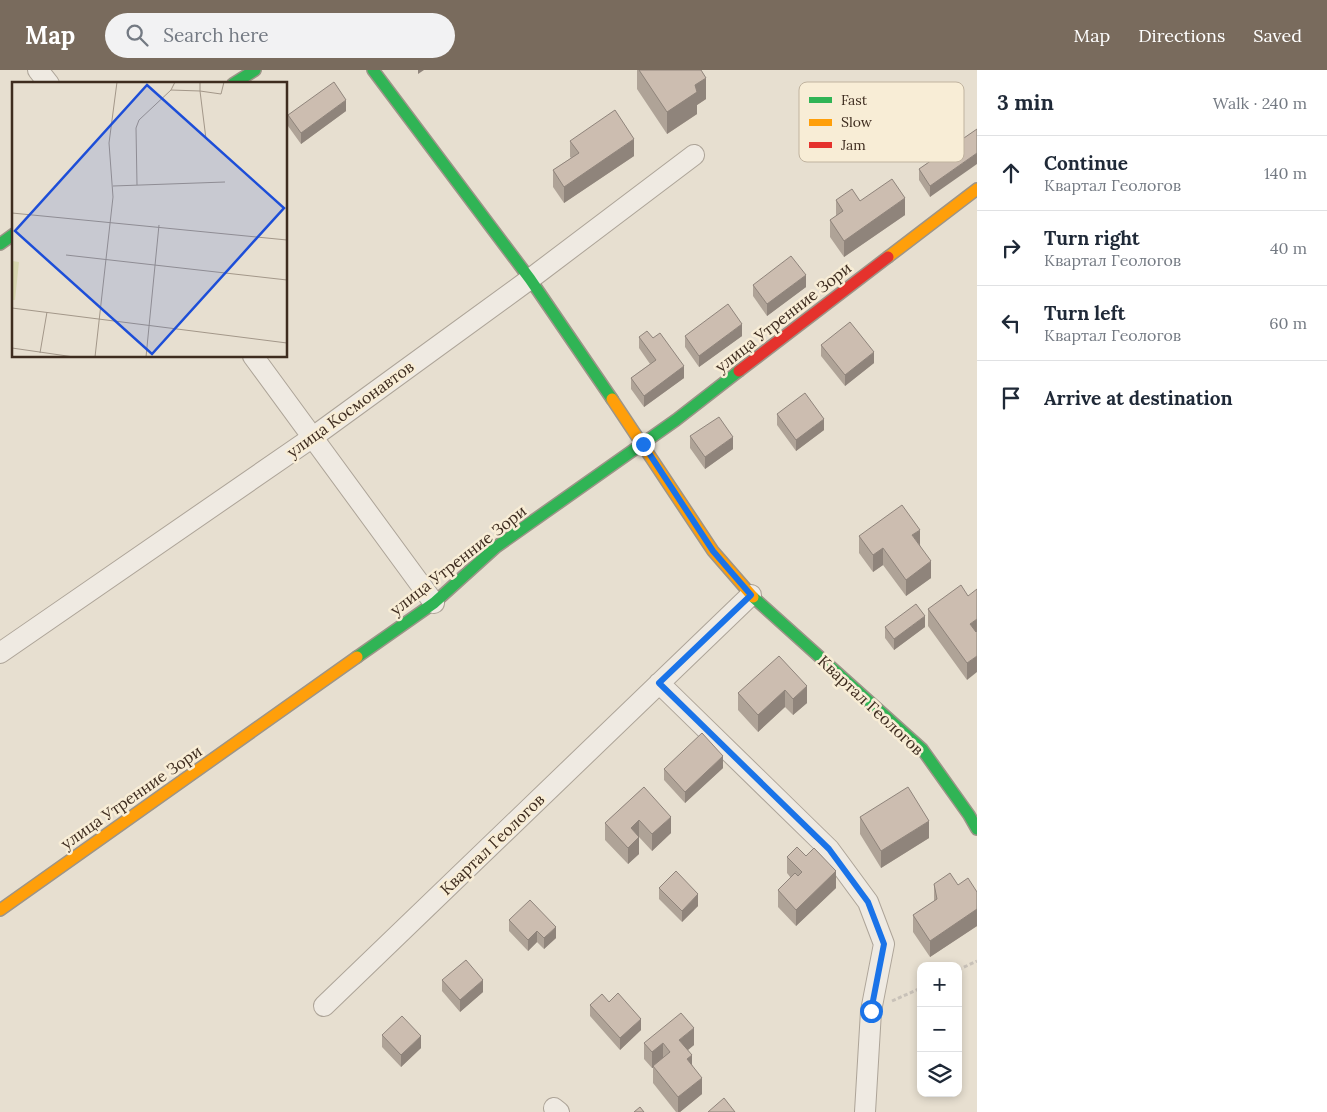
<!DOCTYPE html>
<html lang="en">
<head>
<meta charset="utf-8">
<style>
	body { margin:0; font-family:Lora,serif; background:#f2f2f3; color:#1f2937 }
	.controls { position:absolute; right:15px; bottom:15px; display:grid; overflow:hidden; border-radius:10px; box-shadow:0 2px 8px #0003 }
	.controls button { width:45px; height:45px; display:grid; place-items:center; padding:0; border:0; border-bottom:1px solid #e0e1e3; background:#fff; color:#1f2937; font:25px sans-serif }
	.stop { position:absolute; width:15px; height:15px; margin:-11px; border:4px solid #1a73e8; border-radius:50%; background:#fff }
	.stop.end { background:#1a73e8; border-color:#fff; box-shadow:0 1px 5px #0008 }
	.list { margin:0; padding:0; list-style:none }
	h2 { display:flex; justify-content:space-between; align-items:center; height:65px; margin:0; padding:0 20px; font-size:21px }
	h2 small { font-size:16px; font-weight:400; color:#747a83 }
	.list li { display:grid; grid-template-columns:32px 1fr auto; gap:15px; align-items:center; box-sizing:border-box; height:75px; padding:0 20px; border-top:1px solid #e0e1e3 }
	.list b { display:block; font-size:19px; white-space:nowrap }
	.list p { margin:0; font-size:16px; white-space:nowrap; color:#747a83 }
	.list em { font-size:16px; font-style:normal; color:#747a83 }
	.icon { flex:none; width:28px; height:28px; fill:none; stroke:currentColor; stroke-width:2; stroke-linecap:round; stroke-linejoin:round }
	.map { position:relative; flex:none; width:977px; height:1042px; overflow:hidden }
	header { display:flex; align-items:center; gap:30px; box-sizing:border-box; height:70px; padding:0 25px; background:#796b5d; color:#fff }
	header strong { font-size:24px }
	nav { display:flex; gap:28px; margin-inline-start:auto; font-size:18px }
	.search { width:350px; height:45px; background:#f2f2f3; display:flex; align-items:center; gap:12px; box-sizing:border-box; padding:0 18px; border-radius:28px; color:#747a83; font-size:19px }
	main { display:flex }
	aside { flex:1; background:#fff }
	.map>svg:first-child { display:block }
</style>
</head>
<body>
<header>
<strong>Map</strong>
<div class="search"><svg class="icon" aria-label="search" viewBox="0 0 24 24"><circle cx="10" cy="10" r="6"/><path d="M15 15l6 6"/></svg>Search here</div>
<nav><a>Map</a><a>Directions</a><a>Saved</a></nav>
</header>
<main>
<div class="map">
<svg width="977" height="1042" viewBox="0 0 977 1042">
	<rect width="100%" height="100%" fill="#e7dfd0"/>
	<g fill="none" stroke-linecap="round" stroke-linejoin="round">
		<g stroke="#ada498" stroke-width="22">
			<path id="street" d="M38 0 49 14
				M253 286 434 533
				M0 583 313 367 530 209 694 85
				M659 613 829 779 868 832 884 874 871 941 865 1042
				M324 936 751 525
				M554 1038 559 1042"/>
		</g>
		<g stroke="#9c9488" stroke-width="14">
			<path id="fast" d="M373 0 530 209 612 329
				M233 14 255 0
				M0 174 14 164
				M753 527 922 679 969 745 977 759
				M357 587 434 533 496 477 676 350 739 301"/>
		</g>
		<g stroke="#9c9488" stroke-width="14">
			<path id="slow" d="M888 187 977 119
				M612 329 713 481 753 527
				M0 840 357 587"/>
		</g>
		<g stroke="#9c9488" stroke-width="14">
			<path id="jam" d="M739 301 888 187"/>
		</g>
		<path stroke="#c8c1b8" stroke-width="3" stroke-dasharray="4 2.5" stroke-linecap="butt" d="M958 900 977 891
			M892 931 921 918"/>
		<use href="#street" stroke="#efeae2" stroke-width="20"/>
		<use href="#fast" stroke="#30b455" stroke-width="11"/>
		<use href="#slow" stroke="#ff9f0a" stroke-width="11"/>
		<use href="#jam" stroke="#e5322d" stroke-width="11"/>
	</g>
	<path fill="#afa397" d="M637 0H701L706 29 697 35V44L667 64 637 19Z
		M346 41 301 74 288 56V45Z
		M977 59 930 127 919 110V99Z
		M570 71 634 86 564 133 553 117V100L571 88 570 87Z
		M836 130 860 131 905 145 844 187 830 167V150L836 146Z
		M753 215 806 217 767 246 753 226Z
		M685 266H742L699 297 685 277Z
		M639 267 653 268 684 308 644 337 631 319V308L650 294 639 278Z
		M821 275 874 293 845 316 821 286Z
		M777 344 824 360 796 381 777 355Z
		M690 366 733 379 705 399 690 378Z
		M859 466 920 475 931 508 906 526 883 495 873 502 859 483Z
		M968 526 967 610 928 556V539Z
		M885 557H925L894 580 885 568Z
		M807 616V633L793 645 785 637 758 662 738 640V623Z
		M723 698 685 733 664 710V699Z
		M644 717 671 763 652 781 639 767V784L628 794 605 770V753Z
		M860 747 929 768 881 798 860 764Z
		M787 787 836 818 796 856 778 837V820L791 808 787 803Z
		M934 814 977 822V856L930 887 913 862V845L934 831Z
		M659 818 698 836 682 852 659 829Z
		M509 850 556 868 544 879 537 872 528 881 509 861Z
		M442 910 483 922 460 942 442 921Z
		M609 932 641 960 620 980 590 946V935Z
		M382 965 421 978 401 997 382 977Z
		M644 973 694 975 688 980 692 994 702 1024 680 1042H676L653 1013V998H652L644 989Z"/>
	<path fill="#8f847b" d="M418 0H424L418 4Z
		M706 8V29L697 35V44L667 64V42L695 15Z
		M346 30V41L301 74V63Z
		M634 69V86L564 133V117Z
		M977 83V94L930 127V116Z
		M905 128V145L844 187V171Z
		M806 205V217L767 246V234Z
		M742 254V266L699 297V286Z
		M874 282V293L845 316V305Z
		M684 296V308L644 337V326Z
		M824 349V360L796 381V370Z
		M733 367V379L705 399V387Z
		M920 460V476L912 465Z
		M883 478V495L873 502V485Z
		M931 491V508L906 526V510Z
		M925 546V557L894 580V569Z
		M977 549V566L970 554Z
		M977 586V602L967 610V593Z
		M807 616V633L793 645V629Z
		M785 620V637L758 662V645Z
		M723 686V698L685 733V722Z
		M671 747V763L652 781V764Z
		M639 750V784L628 794V778L631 758Z
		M929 751V768L881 798V781Z
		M836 801V818L796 856V840Z
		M698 824V836L682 852V841Z
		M977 839V856L930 887V871Z
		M556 857V868L544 879V868Z
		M537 861V872L528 881V870Z
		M483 910V922L460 942V930Z
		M641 949V960L620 980V968Z
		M694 958V975L679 987V970Z
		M421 966V978L401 997V985Z
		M663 973V990L653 996V998H652V982Z
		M692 985V1002L687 989Z
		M702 1008V1024L680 1042H678V1027Z"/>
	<path fill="#ccbdb0" stroke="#8f847b" d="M639 0H701L706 8 695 15 697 22 667 42Z
		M334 12 346 30 301 63 288 45Z
		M615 40 634 69 564 117 553 100 579 83 570 71Z
		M977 59V83L930 116 919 99Z
		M892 109 905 128 844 171 830 150 843 141 836 130 852 119 860 131Z
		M791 186 806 205 767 234 753 215Z
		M728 234 742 254 699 286 685 266Z
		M850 252 874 282 845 305 821 275Z
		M647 261 653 268 660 263 684 296 644 326 631 308 656 290 639 267Z
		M805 323 824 349 796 370 777 344Z
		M719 347 733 367 705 387 690 366Z
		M902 435 920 460 912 465 931 491 906 510 883 478 873 485 859 466Z
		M961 515 968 526 977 519V549L970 554 976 562 977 561V586L967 593 928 539Z
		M916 534 925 546 894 569 885 557Z
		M779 586 807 616 793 629 785 620 758 645 738 623Z
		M702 663 723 686 685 722 664 699Z
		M644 717 671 747 652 764 639 750 631 758 639 767 628 778 605 753Z
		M908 717 929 751 881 781 860 747Z
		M797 777 806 786 814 778 836 801 796 840 778 820 795 803 798 806 802 802 787 787Z
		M676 801 698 824 682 841 659 818Z
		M950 803 958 815 968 808 977 822V839L930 871 913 845 937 829 934 814Z
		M530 830 556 857 544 868 537 861 528 870 509 850Z
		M466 890 483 910 460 930 442 910Z
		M618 923 641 949 620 968 590 935 602 924 609 932Z
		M681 943 694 958 679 970 692 985 687 989 702 1008 678 1027 653 996 670 982 663 973 652 982 644 973Z
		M402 946 421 966 401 985 382 965Z
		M724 1028 735 1042H708Z
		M640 1037 644 1042H634Z"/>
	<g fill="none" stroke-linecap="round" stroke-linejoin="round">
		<path stroke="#1a73e8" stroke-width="6" d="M643 374 713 481 751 525 659 613 829 779 868 832 884 874 871 941"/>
	</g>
	<g text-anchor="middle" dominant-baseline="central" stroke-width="5" stroke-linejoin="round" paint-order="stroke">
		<g font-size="16" fill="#3e2c1f" stroke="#f8edd6">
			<text transform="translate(783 247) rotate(-38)">улица Утренние Зори</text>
			<text transform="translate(350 339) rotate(-36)">улица Космонавтов</text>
			<text transform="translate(458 490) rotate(-38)">улица Утренние Зори</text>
			<text transform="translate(871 635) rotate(43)">Квартал Геологов</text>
			<text transform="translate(131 727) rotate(-35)">улица Утренние Зори</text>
			<text transform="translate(492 774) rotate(-44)">Квартал Геологов</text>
		</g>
	</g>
	<g transform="translate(12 12)">
		<rect width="275" height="275" fill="#e7dfd0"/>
		<path d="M0 179 7 180 3 218H0Z" fill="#d9d7b2"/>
		<path fill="none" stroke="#a39789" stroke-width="1" d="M188 0V9L209 12 212 0M159 8 188 9 194 57M125 103 124 46 127 38 159 8 163 0M101 104 213 100M0 131 275 158M54 173 275 198M0 226 275 261M0 266 62 275M28 271 35 230M83 275 101 115 97 61 105 0M134 275 147 143"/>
		<path fill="#1d4ed8" fill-opacity="0.15" stroke="#1d4ed8" stroke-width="2.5" d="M135 3 272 126 140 272 3 149Z"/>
		<rect width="275" height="275" fill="none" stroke="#3e2c1f" stroke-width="2.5"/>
	</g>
	<rect x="799" y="12" width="165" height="80" rx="8" fill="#f8edd6" stroke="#c0b39f" stroke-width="1"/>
	<rect x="809" y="27" width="23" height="6" fill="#30b455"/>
	<rect x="809" y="49" width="23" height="7" fill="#ff9f0a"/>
	<rect x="809" y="72" width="23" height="6" fill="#e5322d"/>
	<g font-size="14" fill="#3e2c1f">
		<text x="841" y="35">Fast</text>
		<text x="841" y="57">Slow</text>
		<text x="841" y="80">Jam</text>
	</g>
</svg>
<div class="controls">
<button>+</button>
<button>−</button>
<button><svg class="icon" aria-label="layers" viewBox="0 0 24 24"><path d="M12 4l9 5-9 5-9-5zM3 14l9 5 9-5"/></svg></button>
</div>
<div class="stop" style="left:871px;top:941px"></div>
<div class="stop end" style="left:643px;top:374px"></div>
</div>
<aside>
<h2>3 min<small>Walk · 240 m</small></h2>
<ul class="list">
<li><svg class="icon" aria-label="ahead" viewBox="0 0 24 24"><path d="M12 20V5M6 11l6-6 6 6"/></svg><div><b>Continue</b><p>Квартал Геологов</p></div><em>140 m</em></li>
<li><svg class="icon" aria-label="right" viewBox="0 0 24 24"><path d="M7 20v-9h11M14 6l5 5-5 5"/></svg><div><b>Turn right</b><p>Квартал Геологов</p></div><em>40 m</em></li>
<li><svg class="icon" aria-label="left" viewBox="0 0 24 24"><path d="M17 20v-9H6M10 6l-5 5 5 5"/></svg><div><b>Turn left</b><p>Квартал Геологов</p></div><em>60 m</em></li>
<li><svg class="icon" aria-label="arrive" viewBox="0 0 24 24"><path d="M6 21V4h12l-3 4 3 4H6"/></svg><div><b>Arrive at destination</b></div></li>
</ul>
</aside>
</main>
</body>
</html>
